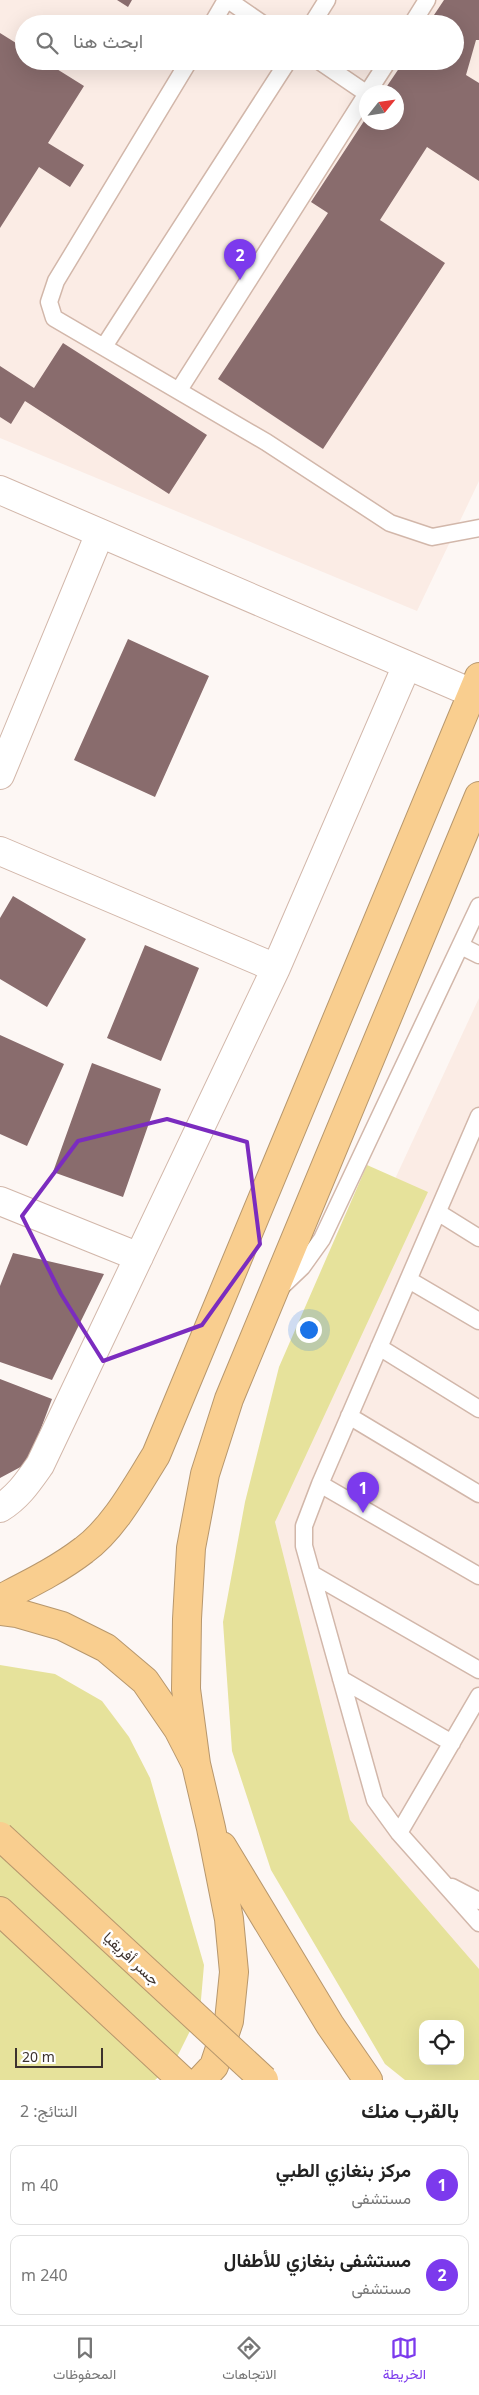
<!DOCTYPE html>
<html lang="ar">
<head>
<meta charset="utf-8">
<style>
	body { margin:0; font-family:"Noto Sans",Vazirmatn,sans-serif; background:#f2f2f2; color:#222; direction:rtl }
	.controls { position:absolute; right:15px; bottom:15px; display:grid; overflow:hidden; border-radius:10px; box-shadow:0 5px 20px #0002 }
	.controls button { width:45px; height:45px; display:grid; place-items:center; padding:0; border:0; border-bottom:1px solid #e0e0e0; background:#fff; color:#222; font:25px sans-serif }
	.compass { position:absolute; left:359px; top:85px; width:45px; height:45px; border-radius:50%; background:#fff; box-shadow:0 5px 20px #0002; rotate:60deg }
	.scale { position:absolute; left:15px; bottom:12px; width:88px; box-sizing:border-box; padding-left:5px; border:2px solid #3d322d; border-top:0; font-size:14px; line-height:18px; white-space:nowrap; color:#3d322d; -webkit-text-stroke:4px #fff; paint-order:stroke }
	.you { position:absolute; left:308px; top:1329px; width:18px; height:18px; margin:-12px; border:4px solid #fff; border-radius:50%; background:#1a73e8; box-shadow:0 0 0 8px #1a73e833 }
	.badge { display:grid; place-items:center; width:32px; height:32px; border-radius:50%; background:#7c3aed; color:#fff; font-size:16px; font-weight:700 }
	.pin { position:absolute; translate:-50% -41px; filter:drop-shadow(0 1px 2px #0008) }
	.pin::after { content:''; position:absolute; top:26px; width:18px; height:15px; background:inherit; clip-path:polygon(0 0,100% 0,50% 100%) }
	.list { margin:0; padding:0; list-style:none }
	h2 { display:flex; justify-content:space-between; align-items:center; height:65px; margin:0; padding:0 20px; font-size:21px }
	h2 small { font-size:16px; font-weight:400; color:#767676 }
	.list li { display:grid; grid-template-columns:32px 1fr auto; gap:15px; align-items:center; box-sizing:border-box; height:80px; margin:0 10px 10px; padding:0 10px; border:1px solid #e0e0e0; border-radius:10px }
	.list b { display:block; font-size:19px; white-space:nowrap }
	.list p { margin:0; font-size:16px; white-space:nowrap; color:#767676 }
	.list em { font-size:16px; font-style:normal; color:#767676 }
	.icon { flex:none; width:28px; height:28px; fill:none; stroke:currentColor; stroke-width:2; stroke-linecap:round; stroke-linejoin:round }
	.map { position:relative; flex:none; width:479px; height:2080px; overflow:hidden; direction:ltr }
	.search { position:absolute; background:#fff; box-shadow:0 5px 20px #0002; left:15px; right:15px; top:15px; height:55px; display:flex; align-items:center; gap:12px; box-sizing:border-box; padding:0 18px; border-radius:28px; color:#767676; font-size:19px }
	.sheet { height:245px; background:#fff }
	nav { display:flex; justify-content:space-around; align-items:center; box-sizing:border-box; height:70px; border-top:1px solid #e0e0e0; background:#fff; font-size:14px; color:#767676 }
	nav a { display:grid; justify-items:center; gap:2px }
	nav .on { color:#7c3aed }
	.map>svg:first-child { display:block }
</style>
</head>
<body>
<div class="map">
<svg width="479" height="2080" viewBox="0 0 479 2080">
	<rect width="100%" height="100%" fill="#fdf7f4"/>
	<path fill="#fbece5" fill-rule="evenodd" d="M0 0H479V481L417 611 0 438ZM24 24H455V61H24ZM366 92H396V122H366Z
		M479 998V2007L304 1813 245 1502Z"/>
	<path fill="#e6e29b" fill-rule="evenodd" d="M367 1165 428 1192 275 1522 350 1820 479 1969V2080H405L385 2064 271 1870 232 1751 223 1622 245 1502 279 1367ZM423 2024H460V2061H423Z
		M0 1665 55 1674 102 1701 129 1737 150 1778 204 1965 200 2011 174 2063 155 2080H0Z"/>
	<path fill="#896c6d" d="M117 0H132L128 7Z
		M444 0H479V40H476L466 75 479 83V181L427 147 380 220 445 263 323 449 218 379 328 213 311 202 366 118V122H396V92H383L404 61H455V24H428Z
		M0 33 24 48V61H44L84 86 48 143 84 165 70 187 39 167 0 228Z
		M63 343 207 435 169 494 25 401 11 424 0 417V366L34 388Z
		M128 639 209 676 155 797 74 760Z
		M13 896 86 939 47 1007 0 979V918Z
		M145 945 199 968 161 1061 107 1038Z
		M0 1035 64 1064 27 1146 0 1134Z
		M92 1063 161 1089 123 1197 53 1172Z
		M13 1253 104 1274 52 1380 0 1362V1286Z
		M0 1379 52 1399 28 1463 0 1478Z"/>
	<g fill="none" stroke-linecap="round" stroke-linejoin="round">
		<g stroke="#d2b7aa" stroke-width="19">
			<path id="lane" d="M228 0 263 24
				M212 24 226 0
				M312 24 327 0
				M412 24 427 0
				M189 61 56 281 49 302 54 318 266 442 390 523 432 537 479 528
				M319 61 366 93
				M368 92 388 61
				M105 345 288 61
				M179 390 366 95
				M461 946 479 955
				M479 1116 320 1484 304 1526V1546L375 1800 399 1833 479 1923
				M439 1213 479 1238
				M409 1280 479 1321
				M281 1287 302 1267 322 1239 479 906
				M379 1347 479 1409
				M349 1416 479 1494
				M320 1484 479 1576
				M312 1574 479 1670
				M341 1679 452 1743
				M399 1833 479 1696
				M452 1887 479 1901"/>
		</g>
		<g stroke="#d2b7aa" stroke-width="30">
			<path id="street" d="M0 490 472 693
				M0 775 100 533
				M0 851 276 968
				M0 1201 139 1257
				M0 1508C18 1497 28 1482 40 1465L276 968 407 665"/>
		</g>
		<g stroke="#b7976d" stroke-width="30">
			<path id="highway" d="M0 1599C29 1584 58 1570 84 1550 114 1528 136 1487 156 1455L479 677
				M0 1611 17 1613 62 1626 106 1648 145 1681 178 1729 196 1764 211 1828 229 1919 234 1972 229 2021 214 2066 201 2080
				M196 1764 186 1689 187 1619 191 1548 205 1474 229 1399 479 796
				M222 1846 330 2025 368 2080
				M0 1911 182 2080"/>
		</g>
		<use href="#lane" stroke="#fff" stroke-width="16"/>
		<use href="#street" stroke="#fff" stroke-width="28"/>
		<use href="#highway" stroke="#f9ce8f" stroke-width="28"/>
		<g stroke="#b7976d" stroke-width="30" stroke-linecap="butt">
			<path id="highway-bridge" d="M0 1836 264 2080"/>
		</g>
		<use href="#highway-bridge" stroke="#f9ce8f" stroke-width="28"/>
	</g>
	<path fill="none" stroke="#7b2cbf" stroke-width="4" stroke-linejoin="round" d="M167 1119 247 1142 260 1244 202 1325 103 1361 61 1294 22 1216 78 1141Z"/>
	<g text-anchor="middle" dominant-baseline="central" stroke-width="5" stroke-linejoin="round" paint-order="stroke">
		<g font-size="15" fill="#3d322d" stroke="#fff">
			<text transform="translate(132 1958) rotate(43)">جسر أفريقيا</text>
		</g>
	</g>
</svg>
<div class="controls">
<button><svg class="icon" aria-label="locate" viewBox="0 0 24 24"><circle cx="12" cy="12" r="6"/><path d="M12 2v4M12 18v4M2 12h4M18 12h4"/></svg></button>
</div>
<svg class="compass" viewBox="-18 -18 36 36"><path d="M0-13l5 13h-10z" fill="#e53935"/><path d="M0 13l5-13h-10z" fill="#767676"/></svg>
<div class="scale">20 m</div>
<div class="you"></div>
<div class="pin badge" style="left:363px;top:1513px">1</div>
<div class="pin badge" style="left:240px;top:280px">2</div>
<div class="search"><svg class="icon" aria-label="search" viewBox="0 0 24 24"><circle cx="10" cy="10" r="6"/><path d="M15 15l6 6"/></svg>ابحث هنا</div>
</div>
<section class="sheet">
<h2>بالقرب منك<small>النتائج: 2</small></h2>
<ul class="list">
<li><span class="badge">1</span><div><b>مركز بنغازي الطبي</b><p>مستشفى</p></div><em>40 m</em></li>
<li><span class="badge">2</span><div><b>مستشفى بنغازي للأطفال</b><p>مستشفى</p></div><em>240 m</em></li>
</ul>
</section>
<nav>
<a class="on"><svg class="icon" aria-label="map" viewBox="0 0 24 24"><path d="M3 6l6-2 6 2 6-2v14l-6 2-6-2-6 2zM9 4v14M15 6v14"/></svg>الخريطة</a>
<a><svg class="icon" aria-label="directions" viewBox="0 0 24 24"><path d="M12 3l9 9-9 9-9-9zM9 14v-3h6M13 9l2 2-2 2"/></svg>الاتجاهات</a>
<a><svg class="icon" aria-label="saved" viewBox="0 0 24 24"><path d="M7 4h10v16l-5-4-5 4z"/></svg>المحفوظات</a>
</nav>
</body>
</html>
